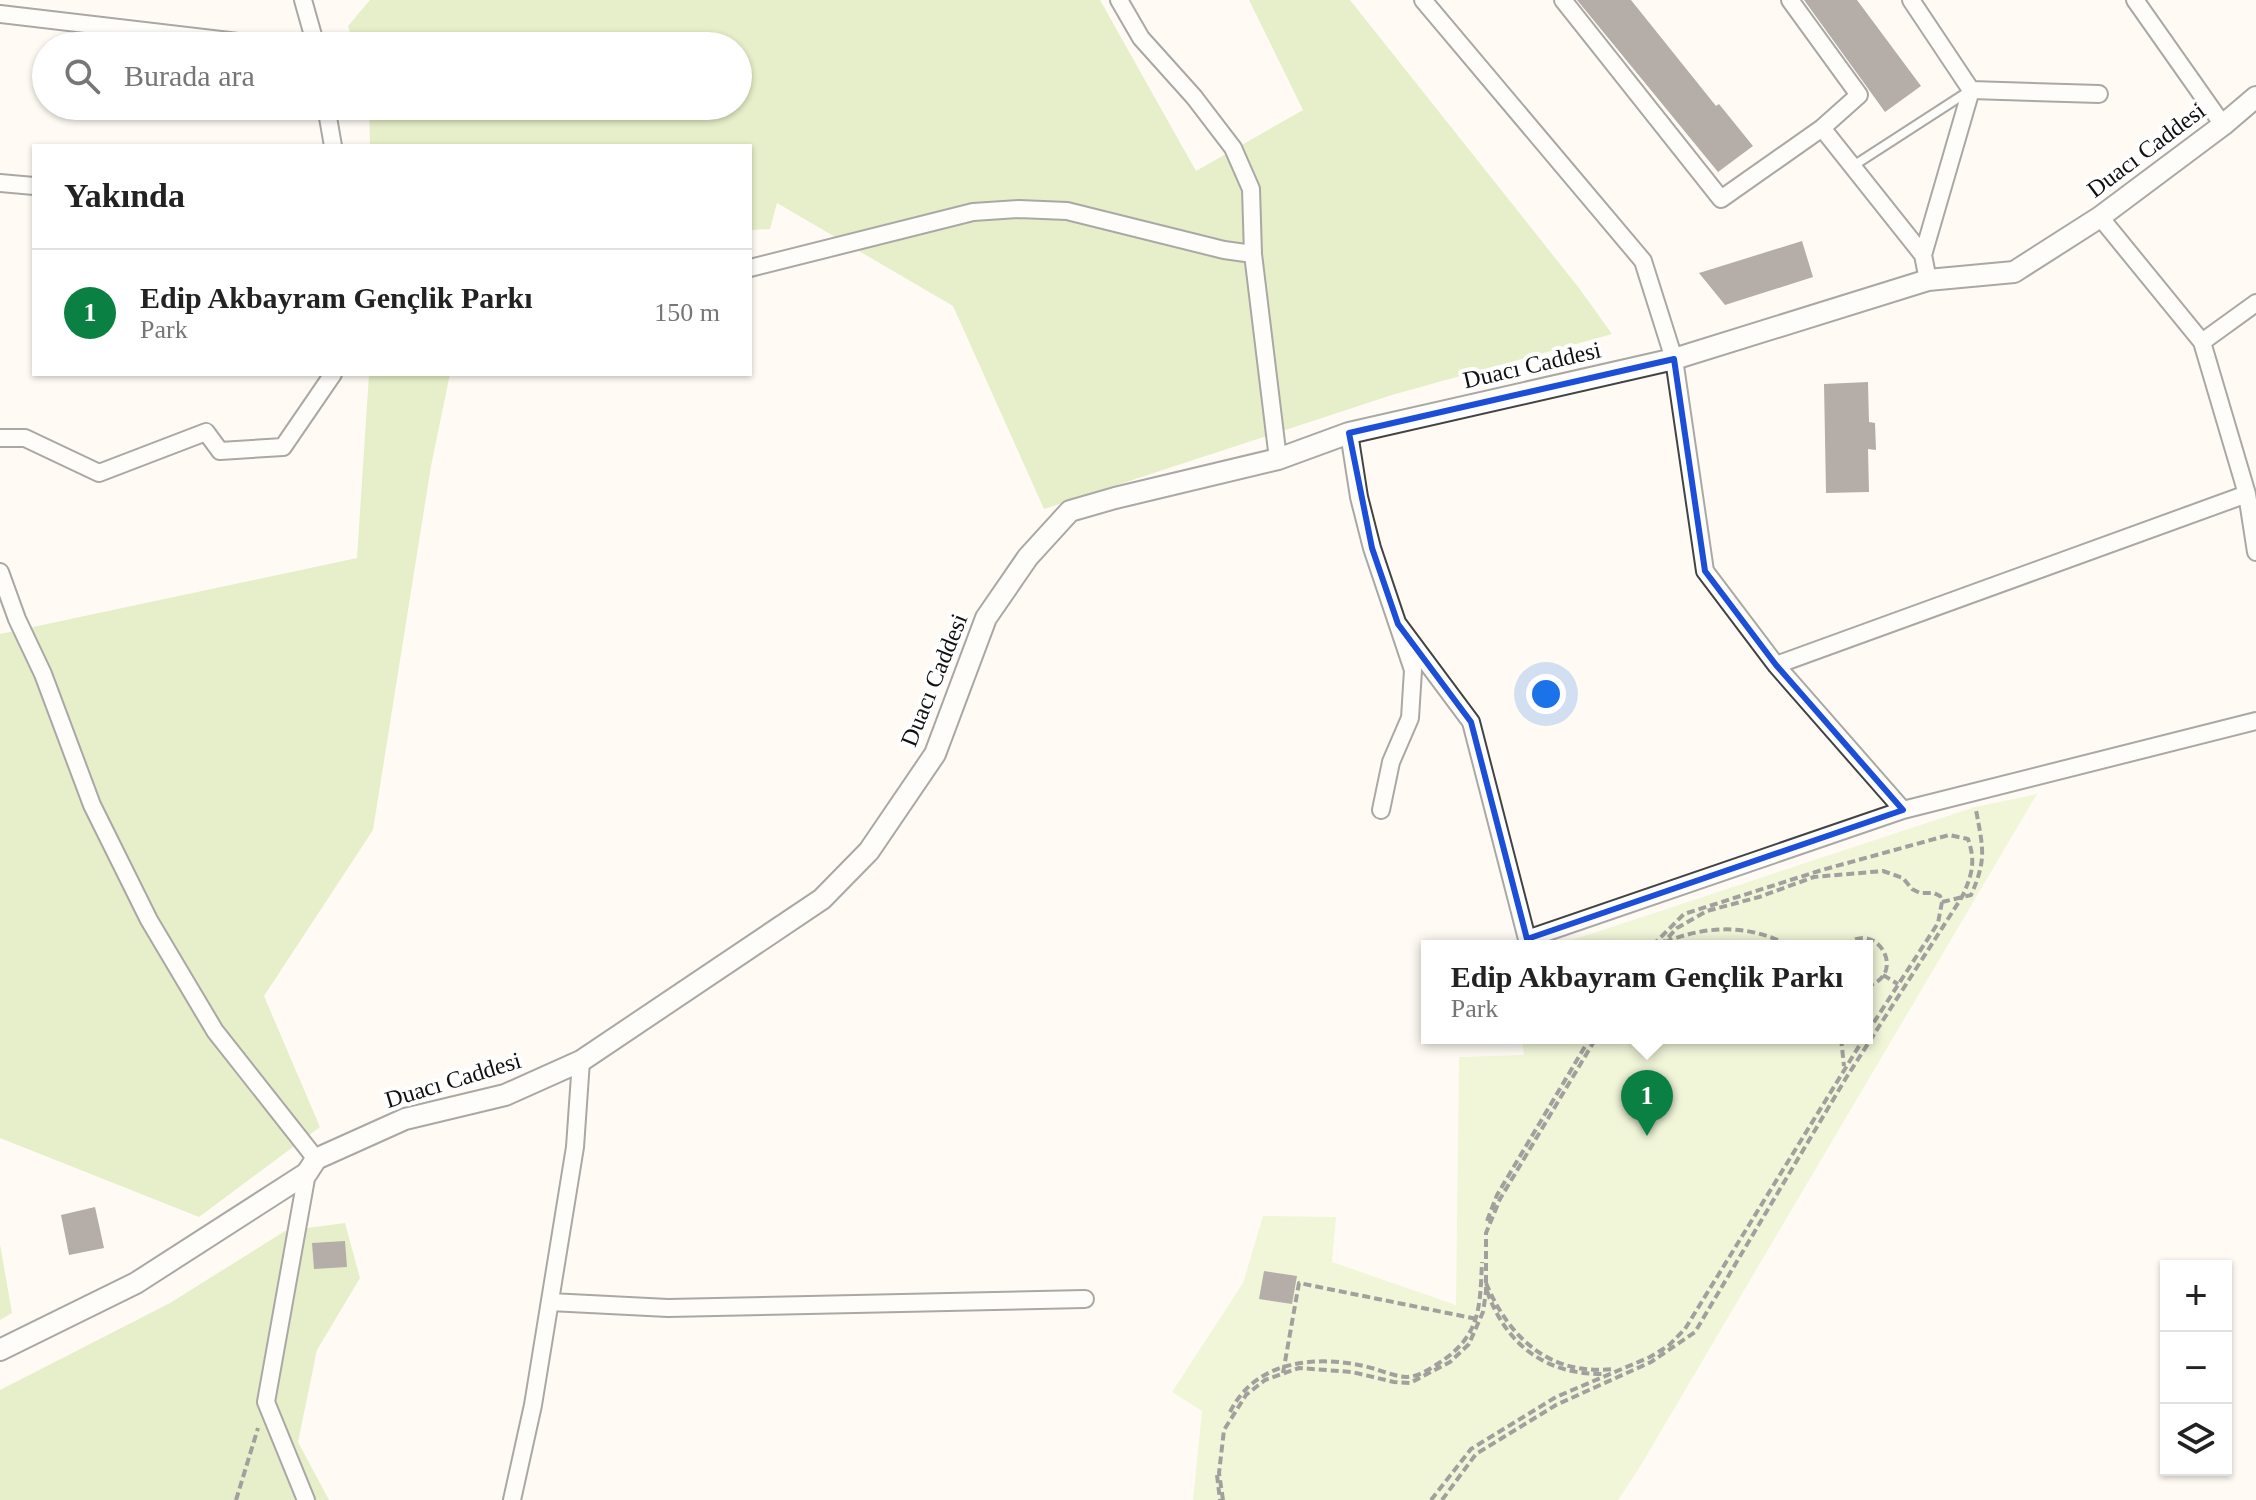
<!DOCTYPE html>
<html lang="tr">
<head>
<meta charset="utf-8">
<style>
	body { margin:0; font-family:"Times New Roman",serif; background:#f2f2f2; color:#222 }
	.controls { position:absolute; right:24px; bottom:24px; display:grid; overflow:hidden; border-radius:0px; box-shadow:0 2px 6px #0004 }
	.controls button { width:72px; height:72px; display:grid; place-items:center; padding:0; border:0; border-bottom:2px solid #e0e0e0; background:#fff; color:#222; font:40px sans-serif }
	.you { position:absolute; left:1546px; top:694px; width:28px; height:28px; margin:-20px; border:6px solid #fff; border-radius:50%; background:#1a73e8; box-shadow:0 0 0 12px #1a73e833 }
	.badge { display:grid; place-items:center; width:52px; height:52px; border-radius:50%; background:#0b8043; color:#fff; font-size:26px; font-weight:700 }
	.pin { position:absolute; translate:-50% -66px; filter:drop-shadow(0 2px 4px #0008) }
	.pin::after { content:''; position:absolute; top:42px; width:28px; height:24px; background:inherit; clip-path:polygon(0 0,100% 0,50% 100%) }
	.popup { position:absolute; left:1421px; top:940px; width:452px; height:104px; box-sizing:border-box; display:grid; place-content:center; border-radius:0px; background:#fff; filter:drop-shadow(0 2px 6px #0005); font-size:26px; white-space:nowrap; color:#767676 }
	.popup b { font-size:30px; color:#222 }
	.popup::after { content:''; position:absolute; left:50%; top:100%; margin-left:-16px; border:16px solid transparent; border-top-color:#fff }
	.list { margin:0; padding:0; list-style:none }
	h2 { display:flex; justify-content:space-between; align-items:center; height:104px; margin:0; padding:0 32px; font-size:34px }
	h2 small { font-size:26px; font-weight:400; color:#767676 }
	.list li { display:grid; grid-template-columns:52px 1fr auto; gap:24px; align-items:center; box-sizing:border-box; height:128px; padding:0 32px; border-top:2px solid #e0e0e0 }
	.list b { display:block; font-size:30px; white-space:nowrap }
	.list p { margin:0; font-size:26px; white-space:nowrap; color:#767676 }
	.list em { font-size:26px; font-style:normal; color:#767676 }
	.icon { flex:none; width:44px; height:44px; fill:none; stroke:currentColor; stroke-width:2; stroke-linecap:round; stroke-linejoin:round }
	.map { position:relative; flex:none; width:2256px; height:1500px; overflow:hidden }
	.search { position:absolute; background:#fff; box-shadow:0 2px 6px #0004; left:32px; top:32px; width:720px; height:88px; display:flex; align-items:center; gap:20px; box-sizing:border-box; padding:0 28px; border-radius:44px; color:#767676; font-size:30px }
	.panel { position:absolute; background:#fff; box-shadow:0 2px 6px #0004; left:32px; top:144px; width:720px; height:232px; border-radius:0px }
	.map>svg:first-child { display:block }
</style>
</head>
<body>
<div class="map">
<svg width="2256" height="1500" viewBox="0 0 2256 1500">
	<rect width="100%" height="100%" fill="#fffbf4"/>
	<path fill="#dfefb8" d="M2037 794 1638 1470 1618 1500H1193L1202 1411 1172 1392 1243 1283 1263 1216 1336 1217 1332 1262 1456 1305 1459 1057 1524 1055 1522 1038H1867V946H1554L1975 807Z"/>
	<path fill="#c7e196" d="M370 0H1100L1196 171 1303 110 1249 0H1350L1579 288 1612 334 1392 395 1044 509 953 306 777 203 770 229 750 230V146H370L369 106H738V46H354L348 26Z
		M369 374H450L431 466 373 830 264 996 320 1127 199 1217 0 1138V634L357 558Z
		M345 1223 360 1278 317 1350 298 1442 329 1500H0V1390L170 1303 285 1231Z
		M0 1244 12 1313 0 1320Z"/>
	<path fill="#5b4e4b" d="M1577 0H1631L1716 106 1719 104 1753 146 1718 172Z
		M1804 0H1857L1921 86 1885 112Z
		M1802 241 1813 277 1725 305 1699 273Z
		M1868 382 1869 422 1875 423 1876 450 1868 449 1869 492 1826 493 1824 384Z
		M95 1207 104 1248 69 1255 61 1215Z
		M345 1241 347 1267 314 1269 312 1243Z
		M1264 1271 1297 1276 1292 1304 1259 1299Z"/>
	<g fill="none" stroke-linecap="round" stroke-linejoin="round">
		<g stroke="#434343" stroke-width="12">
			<path id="service" d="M1853 166 1969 91"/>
		</g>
		<g stroke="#434343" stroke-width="20">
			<path id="minor" d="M303 0 316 46
				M1119 0 1141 38 1194 97 1233 148 1251 189 1253 254 1278 459
				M1423 0 1643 261 1674 359 1705 571 1776 665 1903 810
				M1563 0 1721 199 1822 128 1859 95 1790 0
				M1911 0 1971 90 1923 255 1928 280
				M2135 0 2223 125
				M0 14 272 46
				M1971 90 2099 94
				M326 106 333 146
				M1822 128 1923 255
				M0 183 34 186
				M2100 217 2202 342 2247 494 2256 552
				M750 268 973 212 1019 209 1067 211 1224 250 1253 254
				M2202 342 2256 303
				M1349 433 1359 497 1372 548 1413 670 1410 718 1391 762 1381 810
				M0 438H25L99 473 206 432 220 451 283 447 333 374
				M0 572 17 619 43 674 92 805 149 920 215 1031 316 1159
				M1398 624 1471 722 1527 939 1903 810 2256 721
				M1776 665 2247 494
				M550 1302 668 1308 1085 1299
				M306 1500 266 1402 307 1173
				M512 1500 533 1405 575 1147 581 1061"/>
		</g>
		<g stroke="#434343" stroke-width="24">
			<path id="tertiary" d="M0 1350 136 1283 307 1173 316 1159 405 1119 505 1095 581 1061 822 899 869 851 935 754 986 618 1028 557 1070 511 1115 498 1278 459 1349 433 1674 359 1928 280 2014 272 2100 217 2223 125 2256 97"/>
		</g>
		<path stroke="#323232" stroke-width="4" stroke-dasharray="8 4" stroke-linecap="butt" d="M1942 902 1971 895C1987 859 1983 848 1976 810
			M1665 942C1708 925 1749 924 1790 946
			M1660 946 1677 928 1707 911 1759 897 1814 877 1883 871 1903 878 1912 889 1920 893H1934L1940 896 1942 902 1938 923 1867 1033
			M1845 946C1876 917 1909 975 1867 986
			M1883 975 1898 984
			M1841 1038 1844 1066
			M1487 1221 1497 1195 1590 1038
			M1486 1283C1509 1338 1550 1376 1613 1369
			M1487 1291C1506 1345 1546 1375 1604 1374
			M1283 1373 1299 1283 1477 1319
			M1230 1412C1255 1361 1314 1355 1364 1366 1378 1369 1392 1376 1406 1377 1418 1377 1430 1369 1439 1363 1481 1336 1480 1306 1482 1262
			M1217 1475 1220 1500
			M236 1500 258 1428
			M1223 1500 1219 1473 1224 1430 1246 1395 1265 1380 1299 1368 1352 1372 1394 1382 1410 1383 1450 1362 1469 1344 1483 1312 1486 1292V1233L1500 1199 1596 1038
			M1431 1500 1471 1449 1556 1397 1650 1357 1668 1346 1685 1329 1864 1038
			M1442 1500 1476 1454 1556 1405 1651 1362 1695 1332 1846 1078 1962 897C1972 875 1976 862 1968 839L1949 835 1822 870 1684 914 1652 946"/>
		<use href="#service" stroke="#fff" stroke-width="8"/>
		<use href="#minor" stroke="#fff" stroke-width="16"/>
		<use href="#tertiary" stroke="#fff" stroke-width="20"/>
	</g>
	<path d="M0 0H2256V1500H0ZM1674 359 1705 571 1776 665 1903 810 1527 939 1471 722 1398 624 1372 548 1349 433Z" fill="#fffbf4" fill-opacity=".55" fill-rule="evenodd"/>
	<path fill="none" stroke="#1d4ed8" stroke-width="6" stroke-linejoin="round" d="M1674 359 1705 571 1776 665 1903 810 1527 939 1471 722 1398 624 1372 548 1349 433Z"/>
	<g text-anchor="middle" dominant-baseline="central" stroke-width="8" stroke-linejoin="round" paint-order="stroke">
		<g font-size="24" fill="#101010" stroke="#fff">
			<text transform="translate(2146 150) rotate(-37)">Duacı Caddesi</text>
			<text transform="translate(1532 365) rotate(-13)">Duacı Caddesi</text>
			<text transform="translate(934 680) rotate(-68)">Duacı Caddesi</text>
			<text transform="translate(453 1080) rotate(-17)">Duacı Caddesi</text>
		</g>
	</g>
</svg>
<div class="controls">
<button>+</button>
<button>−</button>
<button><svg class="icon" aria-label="layers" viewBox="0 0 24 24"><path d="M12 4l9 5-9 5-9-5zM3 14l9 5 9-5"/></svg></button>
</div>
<div class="you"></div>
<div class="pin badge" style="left:1647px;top:1136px">1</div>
<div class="popup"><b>Edip Akbayram Gençlik Parkı</b>Park</div>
<div class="search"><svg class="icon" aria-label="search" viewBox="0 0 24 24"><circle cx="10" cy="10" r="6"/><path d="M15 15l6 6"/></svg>Burada ara</div>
<section class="panel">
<h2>Yakında<small></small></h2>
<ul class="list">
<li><span class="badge">1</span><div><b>Edip Akbayram Gençlik Parkı</b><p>Park</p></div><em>150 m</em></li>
</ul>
</section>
</div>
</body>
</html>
